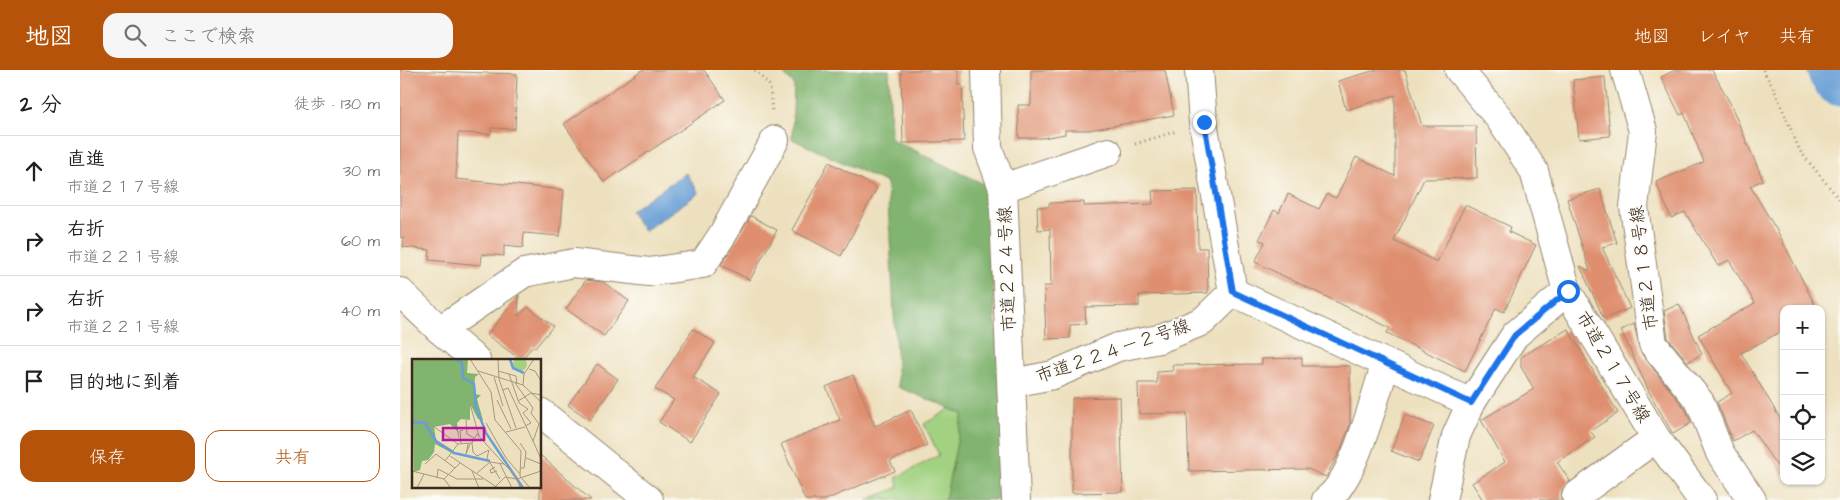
<!DOCTYPE html>
<html lang="ja">
<head>
<meta charset="utf-8">
<style>
	body { margin:0; font-family:"Architects Daughter","Klee One",sans-serif; background:#f6f6f6; color:#202124 }
	.controls { position:absolute; right:15px; bottom:15px; display:grid; overflow:hidden; border-radius:10px; box-shadow:0 1px 4px #0004 }
	.controls button { width:45px; height:45px; display:grid; place-items:center; padding:0; border:0; border-bottom:1px solid #e0e0e0; background:#fff; color:#202124; font:25px sans-serif }
	.stop { position:absolute; width:15px; height:15px; margin:-11px; border:4px solid #1a73e8; border-radius:50%; background:#fff }
	.stop.end { background:#1a73e8; border-color:#fff; box-shadow:0 1px 5px #0008 }
	.list { margin:0; padding:0; list-style:none }
	h2 { display:flex; justify-content:space-between; align-items:center; height:65px; margin:0; padding:0 20px; font-size:21px }
	h2 small { font-size:16px; font-weight:400; color:#757577 }
	.list li { display:grid; grid-template-columns:32px 1fr auto; gap:15px; align-items:center; box-sizing:border-box; height:70px; padding:0 20px; border-top:1px solid #e0e0e0 }
	.list b { display:block; font-size:19px; white-space:nowrap }
	.list p { margin:0; font-size:16px; white-space:nowrap; color:#757577 }
	.list em { font-size:16px; font-style:normal; color:#757577 }
	.actions { display:flex; gap:10px; padding:15px 20px }
	.actions a { flex:1; padding:11px 0; border:1px solid #b45309; border-radius:15px; text-align:center; font-size:18px; color:#b45309 }
	.actions .main { background:#b45309; color:#fff }
	.icon { flex:none; width:28px; height:28px; fill:none; stroke:currentColor; stroke-width:2; stroke-linecap:round; stroke-linejoin:round }
	.map { position:relative; flex:none; width:1440px; height:430px; overflow:hidden }
	header { display:flex; align-items:center; gap:30px; box-sizing:border-box; height:70px; padding:0 25px; background:#b45309; color:#fff }
	header strong { font-size:24px }
	nav { display:flex; gap:28px; margin-inline-start:auto; font-size:18px }
	.search { width:350px; height:45px; background:#f6f6f6; display:flex; align-items:center; gap:12px; box-sizing:border-box; padding:0 18px; border-radius:15px; color:#757577; font-size:19px }
	main { display:flex }
	aside { flex:1; background:#fff }
	.map>svg:first-child { display:block }
</style>
</head>
<body>
<header>
<strong>地図</strong>
<div class="search"><svg class="icon" aria-label="search" viewBox="0 0 24 24"><circle cx="10" cy="10" r="6"/><path d="M15 15l6 6"/></svg>ここで検索</div>
<nav><a>地図</a><a>レイヤ</a><a>共有</a></nav>
</header>
<main>
<aside>
<h2>2 分<small>徒歩 · 130 m</small></h2>
<ul class="list">
<li><svg class="icon" aria-label="ahead" viewBox="0 0 24 24"><path d="M12 20V5M6 11l6-6 6 6"/></svg><div><b>直進</b><p>市道２１７号線</p></div><em>30 m</em></li>
<li><svg class="icon" aria-label="right" viewBox="0 0 24 24"><path d="M7 20v-9h11M14 6l5 5-5 5"/></svg><div><b>右折</b><p>市道２２１号線</p></div><em>60 m</em></li>
<li><svg class="icon" aria-label="right" viewBox="0 0 24 24"><path d="M7 20v-9h11M14 6l5 5-5 5"/></svg><div><b>右折</b><p>市道２２１号線</p></div><em>40 m</em></li>
<li><svg class="icon" aria-label="arrive" viewBox="0 0 24 24"><path d="M6 21V4h12l-3 4 3 4H6"/></svg><div><b>目的地に到着</b></div></li>
</ul>
<div class="actions"><a class="main">保存</a><a>共有</a></div>
</aside>
<div class="map">
<svg width="1440" height="430" viewBox="0 0 1440 430">
	<rect width="100%" height="100%" fill="#fdfcf7"/>
	<filter id="ink" filterUnits="userSpaceOnUse"><feTurbulence type="fractalNoise" baseFrequency=".02" numOctaves="2"/><feDisplacementMap in="SourceGraphic" scale="10" xChannelSelector="R" yChannelSelector="G"/><feConvolveMatrix kernelMatrix="1 2 1 2 8 2 1 2 1" color-interpolation-filters="sRGB"/></filter>
	<filter id="wash" filterUnits="userSpaceOnUse"><feTurbulence type="fractalNoise" baseFrequency=".0096" numOctaves="4" result="noise"/><feDisplacementMap in="SourceGraphic" scale="20" xChannelSelector="R" yChannelSelector="G"/><feGaussianBlur stdDeviation="1.12" result="paint"/><feColorMatrix in="noise" values="0 0 0 0 0 0 0 0 0 0 0 0 0 0 0 0 0 1.4 0 .05"/><feComposite in="paint" operator="in"/></filter>
	<g filter="url(#wash)">
		<rect width="100%" height="100%" fill="#ede0be"/>
		<path fill="#a2d281" stroke="#6e7e50" d="M550 339 563 344 545 430H467L499 417 496 408 539 385 524 354Z"/>
		<path fill="#81b46f" stroke="#5e6f46" d="M380 0H489L491 69 586 115 603 361 602 430H545L563 344 498 317 487 113 392 69 394 15Z"/>
		<path fill="#679ed5" stroke="#51647a" d="M286 103 299 123 244 161 230 141Z"/>
		<g fill="none" stroke-linecap="round" stroke-linejoin="round">
			<path stroke="#679ed5" stroke-width="54" d="M1434 0 1440 9"/>
		</g>
		<g id="blocks">
			<path fill="#df8f6f" d="M0 0 117 4 115 59 91 58V64L58 63 56 109 164 120 160 166 124 163 123 178 104 176V186L82 184 81 195 29 190 30 180 3 177 4 168 0 167Z
				M242 0H304L325 30 204 112 164 54Z
				M501 0H558V15H562L564 71 503 73Z
				M631 0H765L774 45 689 60H665V64L643 68H619L618 35H631Z
				M976 0H1005L1022 56H1076L1077 108 1024 109 994 171 1037 192 1065 135 1111 157 1109 162 1136 175 1104 242 1096 238 1065 301 987 263 990 258 855 192 865 172 859 170 874 140 879 143 888 124 919 139 927 124 936 128 956 87 995 106V25L946 40 938 11Z
				M1275 0H1312L1330 33 1363 110 1350 116 1379 164 1417 239H1384V265L1382 261 1341 283 1384 355V406L1352 360 1333 371 1317 332 1332 323 1298 265 1355 233 1329 190 1318 196 1285 142 1271 148 1256 112 1304 92 1284 43 1280 45 1261 7Z
				M1205 7 1210 66 1179 69 1173 10Z
				M429 92 477 118 441 186 392 160Z
				M1200 119 1217 173 1202 177 1230 238 1204 249 1180 196 1190 201 1167 129Z
				M797 120 798 178H807L808 223 739 225V236L685 237 686 254 670 255V268L646 269 644 216H651L650 159 638 160 637 137H649V133L684 132V136L753 134 752 121Z
				M351 146 377 160 350 210 321 195Z
				M186 210 203 212 229 231 204 266 166 239Z
				M119 225 118 246 128 237 153 256 135 278 133 276 121 290 87 265Z
				M1279 234 1302 284 1288 292 1268 268 1264 241Z
				M1234 254 1241 283 1286 340 1291 353 1273 364 1249 322 1221 260Z
				M293 259 315 273 293 307 321 324 290 372 259 352 274 330 255 319Z
				M1168 259 1218 343 1190 361 1195 367 1157 392 1170 411 1162 420 1161 430H1083L1072 413 1105 392 1081 350 1134 319 1121 297V287Z
				M902 288V296H950V355L940 381 926 407 908 399 789 401 787 343 739 344 738 313H757V302L773 301 772 295 862 294V289Z
				M197 294 218 309 190 350 168 335Z
				M453 305 475 356 511 340 527 375 490 391 495 401 425 430H405L381 374 440 350 426 317Z
				M720 327 723 422 672 423V328Z
				M1005 345 1034 356 1019 392 991 381Z
				M140 385 191 430H140Z"/>
		</g>
	</g>
	<g filter="url(#ink)">
		<use href="#blocks" fill-opacity="0" stroke="#94856e" stroke-width="1"/>
		<g fill="none" stroke-linecap="round" stroke-linejoin="round">
			<g stroke="#94856e" stroke-width="30">
				<path id="minor" d="M586 0 588 78 603 118
					M799 0 803 52 833 222 1071 333
					M1059 0 1099 48 1134 101 1167 221
					M1225 0 1243 61 1234 137 1253 274 1300 332 1320 383 1352 430
					M0 222 40 260 76 290
					M40 260 124 203 174 193 249 202 303 194 323 164 375 70
					M612 313 653 305 718 277 759 269 803 251 833 222
					M140 342 249 430
					M1176 426 1256 368
					M616 430 603 118 708 82
					M926 430C955 410 974 328 986 293
					M1042 430 1056 366 1071 333 1115 265 1167 221 1256 368 1302 430"/>
			</g>
			<path stroke="#94856e" stroke-width="3" stroke-dasharray="1 4" stroke-linecap="butt" d="M355 0 370 16 372 42
				M1363 0 1374 19 1400 81 1440 130
				M735 74 777 61"/>
			<use href="#minor" stroke="#fff" stroke-width="28"/>
		</g>
	</g>
	<g fill="none" stroke-linecap="round" stroke-linejoin="round" filter="url(#ink)">
		<path stroke="#1a73e8" stroke-width="6" d="M804 52 833 222 1071 333 1115 265 1168 221"/>
	</g>
	<g text-anchor="middle" dominant-baseline="central" stroke-width="4" stroke-linejoin="round" paint-order="stroke">
		<g font-size="18" fill="#3b2a1e" stroke="#fdfcf7">
			<text transform="translate(1244 198) rotate(-97)">市道２１８号線</text>
			<text transform="translate(607 199) rotate(-92)">市道２２４号線</text>
			<text transform="translate(713 281) rotate(-19)">市道２２４－２号線</text>
			<text transform="translate(1213 297) rotate(59)">市道２１７号線</text>
		</g>
	</g>
	<g transform="translate(12 289)">
		<rect width="129" height="129" fill="#ede0be"/>
		<path d="M101 5a7 7 0 1 1 14 0a7 7 0 1 1-14 0Z" fill="#a2d281"/>
		<path d="M0 0H56L55 14 67 15 63 18 62 35 69 36 65 40 71 61 66 60 58 45V61L49 60 45 64 48 84 45 72 38 65 22 68 24 81 42 92 40 94 23 85 22 93 16 101 10 102 8 111 2 113Z" fill="#81b46f"/>
		<path fill="none" stroke="#679ed5" stroke-width="2.5" d="M44 0 50 4 51 19 62 25 64 48 74 74 111 129M98 0 101 9 112 14M0 63 13 64 24 82 42 94 78 102"/>
		<path fill="none" stroke="#a6977e" stroke-width="1" d="M58 0 79 33 83 61 109 92 108 117 118 129M86 0 87 20 104 69M117 10 123 12 129 22M66 12 111 26 112 15 122 0M86 12 104 17 105 25M97 15 107 44 116 50 111 54 119 64 113 67M82 18 91 47M103 24 121 49 119 54 127 65 121 82 129 100M111 26 129 43M91 31 96 29 121 82M85 41 99 70M106 42 119 34 129 36M58 45 67 77M0 60H11L46 85 60 84 65 75 92 105M54 61 55 75 62 79M74 64 94 99 108 115M94 73 113 68M49 84 48 72 51 71M60 84 61 93 65 97 77 91M108 84 114 93 112 109H109M56 85 54 95 58 85M77 91 75 99 88 120M38 97 86 129M114 99 129 105M33 102 46 85M13 105 24 95 43 109M88 105 100 129M83 108 78 111 79 114 85 112M0 112 32 120 39 129M60 112 67 129M65 114 78 103 92 105 104 117 108 129M25 119 26 110 45 120H71M32 120 48 104M83 128 93 118 105 120 129 112M5 129 12 115"/>
		<path fill="#b5179e" fill-opacity="0.15" stroke="#b5179e" stroke-width="2.5" d="M31 69H72V81H31Z"/>
		<rect width="129" height="129" fill="none" stroke="#3b2a1e" stroke-width="2.5"/>
	</g>
</svg>
<div class="controls">
<button>+</button>
<button>−</button>
<button><svg class="icon" aria-label="locate" viewBox="0 0 24 24"><circle cx="12" cy="12" r="6"/><path d="M12 2v4M12 18v4M2 12h4M18 12h4"/></svg></button>
<button><svg class="icon" aria-label="layers" viewBox="0 0 24 24"><path d="M12 4l9 5-9 5-9-5zM3 14l9 5 9-5"/></svg></button>
</div>
<div class="stop" style="left:1168px;top:221px"></div>
<div class="stop end" style="left:804px;top:52px"></div>
</div>
</main>
</body>
</html>
